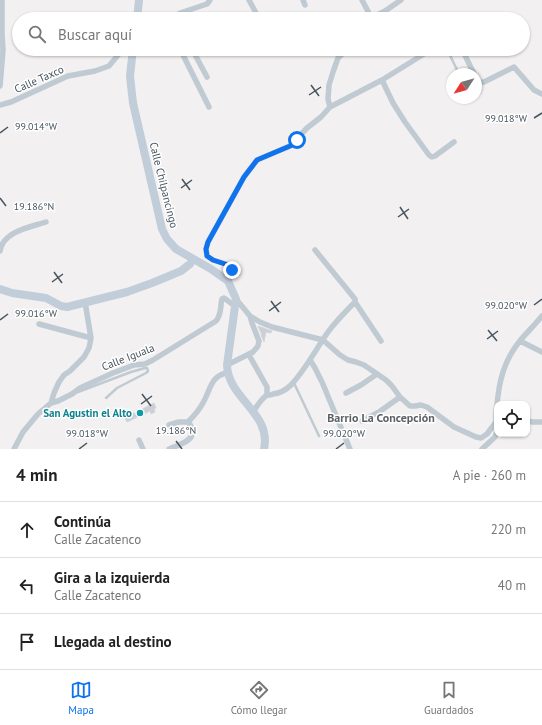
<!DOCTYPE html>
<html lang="es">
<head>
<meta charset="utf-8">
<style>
	body { margin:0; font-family:"PT Sans",sans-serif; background:#f2f2f2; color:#222 }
	.controls { position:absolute; right:12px; bottom:12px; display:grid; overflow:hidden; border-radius:8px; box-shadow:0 1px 3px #0004 }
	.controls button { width:36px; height:36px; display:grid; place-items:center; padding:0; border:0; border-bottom:1px solid #e0e0e0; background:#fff; color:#222; font:20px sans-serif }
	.compass { position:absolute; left:446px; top:68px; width:36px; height:36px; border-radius:50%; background:#fff; box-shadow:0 1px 3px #0004; rotate:234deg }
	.stop { position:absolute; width:12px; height:12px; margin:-9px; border:3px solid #0f73ed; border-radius:50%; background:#fff }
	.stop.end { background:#0f73ed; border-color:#fff; box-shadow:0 1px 4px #0008 }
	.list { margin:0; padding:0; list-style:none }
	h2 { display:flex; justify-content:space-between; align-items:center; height:52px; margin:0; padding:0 16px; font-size:17px }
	h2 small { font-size:13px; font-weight:400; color:#767676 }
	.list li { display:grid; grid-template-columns:26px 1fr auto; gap:12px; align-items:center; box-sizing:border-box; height:56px; padding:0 16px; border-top:1px solid #e0e0e0 }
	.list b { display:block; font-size:15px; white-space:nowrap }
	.list p { margin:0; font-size:13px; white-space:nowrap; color:#767676 }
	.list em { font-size:13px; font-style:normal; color:#767676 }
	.icon { flex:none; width:22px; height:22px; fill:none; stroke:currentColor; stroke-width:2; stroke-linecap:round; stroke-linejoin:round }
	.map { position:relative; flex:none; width:542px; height:449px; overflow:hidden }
	.search { position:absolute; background:#fff; box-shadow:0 1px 3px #0004; left:12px; right:12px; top:12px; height:44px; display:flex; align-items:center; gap:10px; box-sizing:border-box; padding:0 14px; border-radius:22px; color:#767676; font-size:15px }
	.sheet { height:220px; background:#fff }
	nav { display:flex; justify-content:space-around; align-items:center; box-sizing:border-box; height:56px; border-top:1px solid #e0e0e0; background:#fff; font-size:11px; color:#767676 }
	nav a { display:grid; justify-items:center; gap:2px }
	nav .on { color:#0f73ed }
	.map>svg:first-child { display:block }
</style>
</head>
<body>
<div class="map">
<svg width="542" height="449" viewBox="0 0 542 449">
	<rect width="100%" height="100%" fill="#f2f0f0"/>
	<path fill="#cccfd5" stroke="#d4d6dc" d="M258 326 272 331 271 333 266 332 264 342 261 335 262 333H260L261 331H260Z
		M154 403 156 408 154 409 155 412 151 414 150 411 127 422 125 418Z"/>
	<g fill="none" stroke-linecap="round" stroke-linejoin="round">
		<path stroke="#c0cad2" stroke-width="2.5" d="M447 49 459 74
			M294 383 319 436
			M78 392 131 372 145 368H147L148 371 146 373 117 388 106 398"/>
		<path stroke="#c0cad2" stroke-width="5.5" d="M249 0 256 13
			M303 0 305 5
			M362 0 371 17
			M172 19 180 13 207 4 210 0
			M369 19 385 11 401 0
			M180 49 209 107
			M192 49 207 77
			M462 49 474 74
			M476 77C478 81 480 83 484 82L514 67 534 90 542 94
			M382 80 393 103 405 122 429 155 432 157 435 156 454 142
			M0 86 3 50 2 33V0
			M0 105 11 102 68 76 95 71 109 66 118 55 122 51 127 49
			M330 107 328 99 329 85 333 72 338 58 348 49
			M0 251C3 231 31 227 46 222
			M228 281 230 276 232 270 229 265 213 260 207 256 206 249 208 242 244 177 257 160 264 157 290 146 307 128 321 117 330 107 382 80 432 49
			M355 302 381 341
			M250 316 260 322 272 327 323 340 340 355 348 360 356 362 364 365 386 380 392 386 400 397 410 406H415L421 405 427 407 454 427 476 437 481 438 487 434 496 422
			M39 324 91 338
			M520 341 542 352
			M249 355 267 387V395
			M310 360 315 368 322 382 350 449
			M227 365 253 352 258 346 259 341 257 336 252 323 250 316 236 299
			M346 393 361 385 377 374
			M51 403 58 401 72 394 80 388 113 373 134 365 145 364 153 360 216 321C222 314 220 306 222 299L224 298 235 306
			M253 412C257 406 261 399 267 395 268 395 272 395 273 394 281 393 286 390 291 385 306 369 316 349 328 332 336 321 346 311 355 302V299L315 250
			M362 421 379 412 400 397
			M527 421 533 422H542
			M169 425 179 422H188
			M497 430C496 421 496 413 497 405 499 381 504 361 519 342 526 333 535 325 542 316
			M139 440 143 449
			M14 449 23 432 38 414 51 403 54 393 59 382 64 375 70 371 84 357 89 348 91 338 85 302
			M169 449C176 446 195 441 192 431 192 428 190 424 188 422 194 416 200 409 204 401 211 388 211 376 227 373
			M482 449 495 437 497 432"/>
		<path stroke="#c2cdda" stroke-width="8" d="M137 19 139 0
			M133 49 130 76 133 103 162 229 167 239 176 249 211 269 228 281 236 299 227 365C228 399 272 413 264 449
			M0 289 12 293 46 298 61 306 67 307 127 292 152 283 181 271 190 264 193 259"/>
	</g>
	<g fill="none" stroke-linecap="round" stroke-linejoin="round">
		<path stroke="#0f73ed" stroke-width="5" d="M232 270 228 265 213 260 207 256 206 249 208 242 244 177 257 160 264 157 290 146 297 140"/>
	</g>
	<path fill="none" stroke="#47545f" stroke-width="1.5" d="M311 85 319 96M309 95 321 87M534 118 542 113M0 133 8 127M182 179 190 190M181 188 192 180M0 198 6 206M400 207 408 219M398 217 409 209M54 272 62 283M52 282 63 274M271 301 279 312M534 305 542 299M269 311 281 302M0 320 8 314M488 330 497 341M487 339 498 331M142 394 151 406M141 404 152 396M176 441 182 449M79 449 87 443M336 449 344 443"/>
	<circle fill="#0f9aa8" stroke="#fff" stroke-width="1.5" cx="140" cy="413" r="4"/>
	<g text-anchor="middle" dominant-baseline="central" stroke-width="3" stroke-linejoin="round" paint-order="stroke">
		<g font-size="11" fill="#47545f" stroke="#fff">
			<text transform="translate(39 79) rotate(-24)">Calle Taxco</text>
			<text transform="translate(164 185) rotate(76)">Calle Chilpancingo</text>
			<text transform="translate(128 357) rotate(-21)">Calle Iguala</text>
		</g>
		<g font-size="11" font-weight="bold" fill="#0d838f" stroke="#fff" text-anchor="end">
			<text x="132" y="413">San Agustin el Alto</text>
		</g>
		<g font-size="12" font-weight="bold" fill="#5c6065" stroke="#fff">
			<text x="381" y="417">Barrio La Concepción</text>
		</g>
	</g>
	<g font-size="10" text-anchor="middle" fill="#47545f" stroke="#fff" stroke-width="3" stroke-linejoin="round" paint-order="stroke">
		<text x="506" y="122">99.018°W</text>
		<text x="36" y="130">99.014°W</text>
		<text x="34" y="210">19.186°N</text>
		<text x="506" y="309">99.020°W</text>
		<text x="36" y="317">99.016°W</text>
		<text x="176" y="434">19.186°N</text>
		<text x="87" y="437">99.018°W</text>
		<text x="344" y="437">99.020°W</text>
	</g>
</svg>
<div class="controls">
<button><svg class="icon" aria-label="locate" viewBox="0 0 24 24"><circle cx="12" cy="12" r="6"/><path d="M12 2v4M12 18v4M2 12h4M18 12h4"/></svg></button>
</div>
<svg class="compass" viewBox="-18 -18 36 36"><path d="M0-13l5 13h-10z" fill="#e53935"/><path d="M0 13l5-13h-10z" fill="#767676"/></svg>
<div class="stop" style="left:297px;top:140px"></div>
<div class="stop end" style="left:232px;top:270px"></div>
<div class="search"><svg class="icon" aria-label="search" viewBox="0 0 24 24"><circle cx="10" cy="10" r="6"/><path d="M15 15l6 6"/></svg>Buscar aquí</div>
</div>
<section class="sheet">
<h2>4 min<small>A pie · 260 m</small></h2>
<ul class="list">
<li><svg class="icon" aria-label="ahead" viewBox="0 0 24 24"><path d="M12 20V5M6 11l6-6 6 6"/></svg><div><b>Continúa</b><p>Calle Zacatenco</p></div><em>220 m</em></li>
<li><svg class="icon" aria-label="left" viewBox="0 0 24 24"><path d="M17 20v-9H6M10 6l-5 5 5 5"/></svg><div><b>Gira a la izquierda</b><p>Calle Zacatenco</p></div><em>40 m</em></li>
<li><svg class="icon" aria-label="arrive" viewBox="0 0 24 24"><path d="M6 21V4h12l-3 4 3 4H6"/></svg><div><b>Llegada al destino</b></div></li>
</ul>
</section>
<nav>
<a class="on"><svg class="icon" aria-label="map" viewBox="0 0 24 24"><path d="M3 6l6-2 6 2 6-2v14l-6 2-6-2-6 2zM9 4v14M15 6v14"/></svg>Mapa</a>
<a><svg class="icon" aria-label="directions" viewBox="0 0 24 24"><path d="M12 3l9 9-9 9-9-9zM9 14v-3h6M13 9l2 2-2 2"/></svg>Cómo llegar</a>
<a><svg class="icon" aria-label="saved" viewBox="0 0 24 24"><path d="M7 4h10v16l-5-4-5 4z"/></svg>Guardados</a>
</nav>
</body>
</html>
